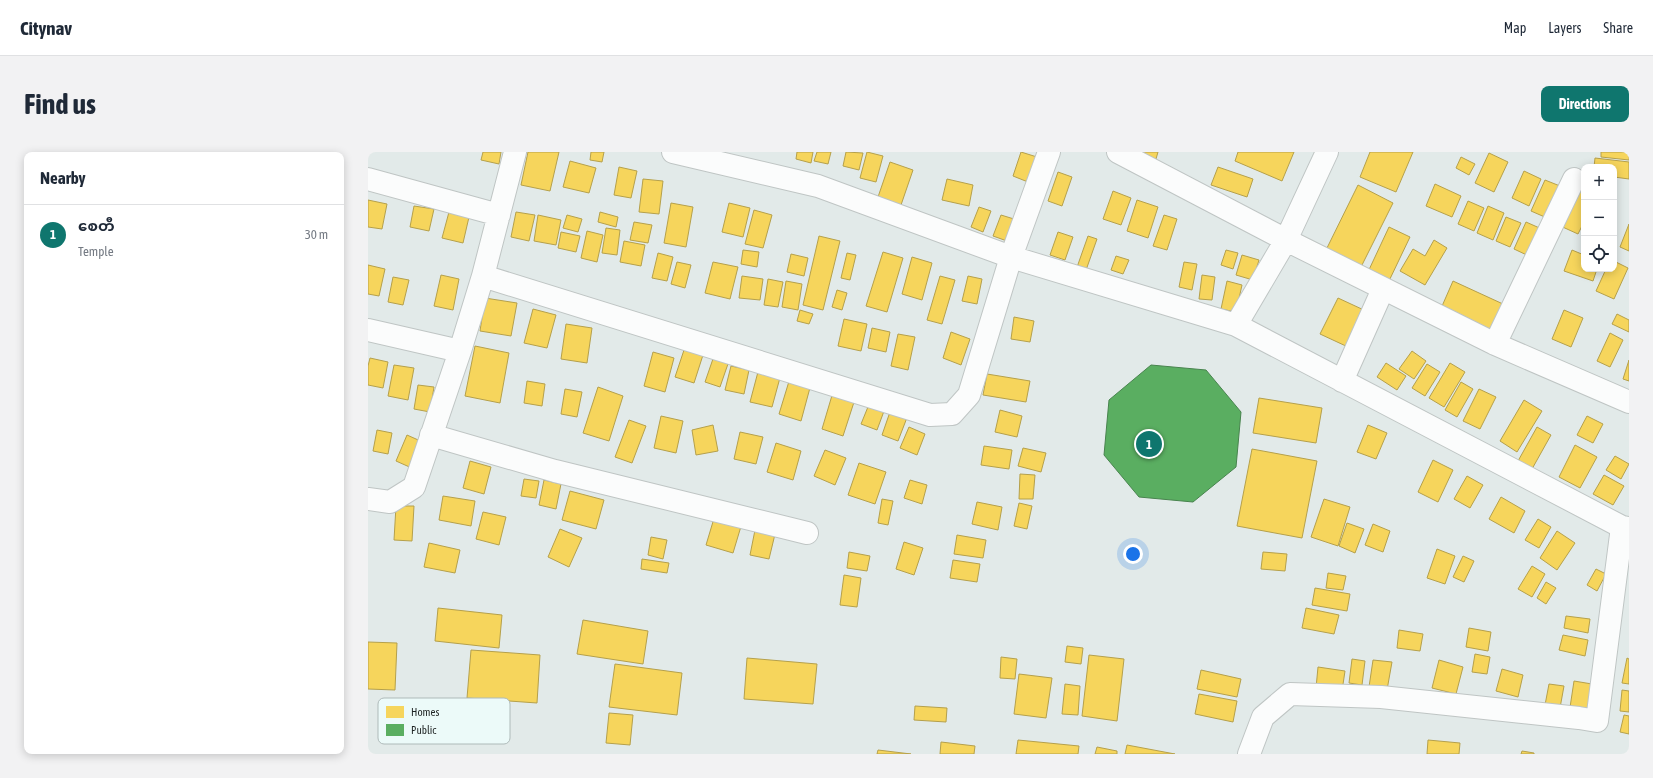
<!DOCTYPE html>
<html lang="en">
<head>
<meta charset="utf-8">
<style>
	body { margin:0; font-family:"Asap Condensed","Noto Sans Myanmar",sans-serif; background:#f2f2f3; color:#1f2937 }
	.controls { position:absolute; right:12px; top:12px; display:grid; overflow:hidden; border-radius:8px; box-shadow:0 2px 10px #0003 }
	.controls button { width:36px; height:36px; display:grid; place-items:center; padding:0; border:0; border-bottom:1px solid #e0e1e3; background:#fff; color:#1f2937; font:20px sans-serif }
	.you { position:absolute; left:765px; top:402px; width:14px; height:14px; margin:-10px; border:3px solid #fff; border-radius:50%; background:#1a73e8; box-shadow:0 0 0 6px #1a73e833 }
	.badge { display:grid; place-items:center; width:26px; height:26px; border-radius:50%; background:#0f766e; color:#fff; font-size:13px; font-weight:700 }
	.pin { position:absolute; translate:-50% -50%; border:2px solid #fff; box-shadow:0 1px 4px #0006 }
	.list { margin:0; padding:0; list-style:none }
	h2 { display:flex; justify-content:space-between; align-items:center; height:52px; margin:0; padding:0 16px; font-size:17px }
	h2 small { font-size:13px; font-weight:400; color:#747a83 }
	.list li { display:grid; grid-template-columns:26px 1fr auto; gap:12px; align-items:center; box-sizing:border-box; height:60px; padding:0 16px; border-top:1px solid #e0e1e3 }
	.list b { display:block; font-size:15px; white-space:nowrap }
	.list p { margin:0; font-size:13px; white-space:nowrap; color:#747a83 }
	.list em { font-size:13px; font-style:normal; color:#747a83 }
	.icon { flex:none; width:22px; height:22px; fill:none; stroke:currentColor; stroke-width:2; stroke-linecap:round; stroke-linejoin:round }
	.map { position:relative; flex:none; width:1261px; height:602px; overflow:hidden; border-radius:8px }
	header { display:flex; align-items:center; gap:24px; box-sizing:border-box; height:56px; padding:0 20px; background:#fff; border-bottom:1px solid #e0e1e3 }
	header strong { font-size:19px }
	nav { display:flex; gap:22px; margin-inline-start:auto; font-size:14px }
	.intro { display:flex; align-items:center; justify-content:space-between; box-sizing:border-box; height:96px; padding:0 24px }
	h1 { margin:0; font-size:28px }
	.button { padding:10px 18px; border-radius:8px; background:#0f766e; color:#fff; font-size:14px; font-weight:700 }
	main { display:flex; gap:24px; padding:0 24px }
	aside { flex:1; background:#fff; border-radius:8px; box-shadow:0 2px 10px #0003 }
	.map>svg:first-child { display:block }
</style>
</head>
<body>
<header>
<strong>Citynav</strong>
<nav><a>Map</a><a>Layers</a><a>Share</a></nav>
</header>
<div class="intro"><h1>Find us</h1><a class="button">Directions</a></div>
<main>
<aside>
<h2>Nearby<small></small></h2>
<ul class="list">
<li><span class="badge">1</span><div><b>စေတီ</b><p>Temple</p></div><em>30 m</em></li>
</ul>
</aside>
<div class="map">
<svg width="1261" height="602" viewBox="0 0 1261 602">
	<rect width="100%" height="100%" fill="#e2eae9"/>
	<path fill="#f6d55c" stroke="#b5a04b" d="M115 0H133L131 12 113 8Z
		M160 0H191L182 39 153 33Z
		M223 0H236L234 10 222 8Z
		M429 0H445L443 11 428 7Z
		M449 0H463L460 12 446 9Z
		M478 0 495 1 491 18 475 14Z
		M499 0 515 4 508 30 492 26Z
		M653 0 669 5 660 30 645 24Z
		M768 0H790L788 7Z
		M870 0H926L914 29 867 9Z
		M1002 0H1045L1028 40 992 25Z
		M1233 0H1261V8L1233 5Z
		M1121 1 1140 10 1126 40 1107 31Z
		M1093 5 1107 12 1101 23 1088 16Z
		M1227 6 1261 10V27L1246 25V15H1226Z
		M202 9 228 16 221 41 195 35Z
		M522 10 545 18 533 53 510 45Z
		M251 15 269 19 263 46 246 43Z
		M850 15 885 27 879 45 843 33Z
		M1156 19 1173 27 1161 54 1144 46Z
		M690 20 704 25 694 54 680 49Z
		M275 27 295 29 291 62 271 60Z
		M579 27 605 33 601 54 574 48Z
		M1177 28 1192 34 1179 66 1163 59Z
		M1067 32 1093 44 1084 65 1058 54Z
		M990 33 1025 51 992 117 957 100Z
		M1205 35 1216 40V70L1210 82 1188 72Z
		M745 39 763 46 753 73 735 67Z
		M0 48 19 52 14 77 0 75Z
		M769 48 790 55 780 86 759 79Z
		M1100 49 1116 56 1106 79 1090 72Z
		M303 51 325 55 318 95 296 91Z
		M361 51 382 56 375 85 354 80Z
		M46 54 66 57 61 79 42 75Z
		M1120 54 1136 61 1125 88 1109 81Z
		M611 55 623 59 615 80 603 75Z
		M386 58 404 63 395 96 377 92Z
		M81 60 101 65 95 91 74 86Z
		M148 60 167 63 161 89 143 85Z
		M232 60 250 65 248 75 230 70Z
		M170 63 193 68 188 93 166 89Z
		M199 63 214 67 210 80 195 76Z
		M633 63 646 67 639 89 625 84Z
		M796 63 809 67 799 98 785 94Z
		M1138 65 1153 71 1142 95 1128 89Z
		M266 70 284 73 280 91 262 88Z
		M1158 70 1176 78 1163 105 1146 97Z
		M1261 72V99L1252 95Z
		M1021 75 1042 85 1020 131 999 122Z
		M238 76 252 78 249 103 234 101Z
		M219 79 235 83 229 110 213 106Z
		M193 80 212 84 208 100 190 96Z
		M690 80 705 85 697 108 682 103Z
		M451 84 472 89 455 158 435 153Z
		M720 84 729 87 717 121 708 118Z
		M1066 88 1079 96 1057 133 1032 119 1045 97 1057 104Z
		M256 89 277 93 273 114 252 110Z
		M375 98 391 100 389 115 373 112Z
		M858 98 870 101 865 117 853 113Z
		M1204 98 1216 103V117H1229L1225 129 1196 119Z
		M515 100 535 106 519 160 498 154Z
		M290 101 305 105 299 129 284 126Z
		M479 101 488 103 482 128 473 126Z
		M423 102 440 106 436 124 419 120Z
		M874 103 891 108 885 128 868 123Z
		M748 104 761 108 755 122 743 118Z
		M544 105 564 111 554 148 534 142Z
		M1246 109 1260 116 1246 147 1228 139 1238 117H1246Z
		M309 110 323 113 317 136 303 132Z
		M345 110 370 115 362 147 337 141Z
		M816 110 829 112 824 138 811 135Z
		M0 113 17 117 11 144 0 142Z
		M73 123 91 127 85 158 66 154Z
		M834 123 847 125 844 148 831 147Z
		M374 124 395 127 392 148 371 146Z
		M572 124 587 128 574 172 559 168Z
		M600 124 614 127 609 152 594 149Z
		M25 125 41 128 35 153 20 150Z
		M400 127 415 130 410 155 396 153Z
		M418 129 434 132 430 158 414 155Z
		M859 129 874 133 868 160 853 157Z
		M1085 129 1135 152 1121 184 1071 161Z
		M469 138 479 141 474 158 464 155Z
		M117 146 149 151 143 184 112 179Z
		M970 146 998 159 980 195 952 182Z
		M165 157 188 163 179 196 156 191Z
		M432 158 445 162 441 172 429 169Z
		M1196 158 1215 166 1203 195 1184 187Z
		M1249 162 1261 168V180L1244 172Z
		M646 165 666 169 662 190 643 187Z
		M476 167 499 172 493 199 470 194Z
		M198 172 224 176 219 211 193 207Z
		M504 176 522 180 518 200 500 196Z
		M583 180 602 187 593 213 575 206Z
		M1242 181 1255 188 1242 215 1229 209Z
		M530 182 547 185 540 218 523 214Z
		M107 194 141 201 132 251 97 244Z
		M316 198 335 203 326 231 307 225Z
		M1044 199 1058 209 1046 227 1031 217Z
		M285 200 306 206 297 240 276 234Z
		M347 201 362 206 352 235 337 230Z
		M2 206 20 210 15 236 0 233V214Z
		M1261 208V229L1255 227Z
		M1018 211 1038 224 1029 238 1009 225Z
		M1082 211 1097 220 1076 255 1061 246Z
		M1059 212 1072 220 1057 244 1044 236Z
		M26 213 46 216 40 248 20 244Z
		M363 214 381 218 376 242 357 238Z
		M391 216 413 222 404 255 382 250Z
		M619 222 662 229 658 250 615 243Z
		M422 226 443 232 433 269 411 262Z
		M159 229 177 232 174 254 156 251Z
		M1093 230 1105 237 1089 265 1077 258Z
		M50 233 66 235 62 260 46 257Z
		M230 235 255 244 241 289 215 281Z
		M197 237 214 240 209 265 193 262Z
		M1111 237 1128 245 1112 277 1095 269Z
		M465 240 487 247 475 284 454 277Z
		M504 245 519 251 509 278 493 272Z
		M891 246 954 256 948 291 885 281Z
		M1156 248 1174 259 1149 300 1132 289Z
		M523 257 540 263 530 289 514 283Z
		M632 258 654 264 649 285 627 280Z
		M293 264 315 269 308 301 286 296Z
		M1219 264 1235 272 1225 291 1209 283Z
		M261 268 278 274 264 311 247 305Z
		M345 273 350 299 328 303 324 278Z
		M1000 273 1019 281 1008 307 989 300Z
		M541 275 557 282 549 303 532 296Z
		M1169 275 1183 283 1164 317 1150 309Z
		M9 278 24 281 20 302 5 299Z
		M372 280 395 285 388 312 366 307Z
		M39 283 57 291 46 317 28 309Z
		M408 291 433 299 425 328 399 320Z
		M1207 293 1229 305 1212 336 1191 325Z
		M616 294 644 298 641 317 613 313Z
		M655 296 678 301 673 320 650 314Z
		M884 297 949 309 934 386 869 374Z
		M457 298 478 306 467 333 446 324Z
		M1247 304 1261 312 1253 327 1238 318Z
		M1065 308 1085 318 1070 350 1050 340Z
		M102 309 123 315 116 342 95 336Z
		M491 311 518 320 507 352 480 343Z
		M652 322 667 323 665 347H651Z
		M1236 323 1256 334 1245 353 1225 342Z
		M1099 324 1115 333 1102 356 1086 347Z
		M156 327 171 329 168 346 153 344Z
		M176 328 193 332 188 357 171 353Z
		M542 328 559 333 554 352 536 346Z
		M202 339 236 348 228 377 194 368Z
		M75 344 107 349 103 374 71 368Z
		M1133 345 1157 359 1146 381 1121 367Z
		M514 347 525 349 520 373 510 371Z
		M956 347 982 355 970 394 943 385Z
		M609 350 634 355 630 378 604 372Z
		M651 351 664 354 659 377 646 374Z
		M28 354H46L44 389 26 388Z
		M115 360 138 365 131 393 108 387Z
		M347 363 374 371 365 401 338 393Z
		M1170 367 1183 375 1171 396 1157 388Z
		M979 371 996 377 987 401 971 394Z
		M1005 372 1022 379 1015 400 997 393Z
		M388 373 408 378 401 407 382 403Z
		M192 377 214 386 201 415 180 405Z
		M1189 379 1207 391 1189 418 1172 406Z
		M589 383 618 388 615 406 586 402Z
		M283 385 299 388 295 407 280 403Z
		M536 390 555 396 546 423 528 417Z
		M61 391 92 398 87 421 56 415Z
		M1069 397 1087 404 1077 432 1059 426Z
		M481 400 502 404 499 419 479 416Z
		M895 400 919 402 917 419 893 417Z
		M1095 404 1106 409 1096 430 1085 425Z
		M274 407 301 411 299 421 273 417Z
		M585 408 612 412 609 430 582 426Z
		M1164 414 1177 422 1164 445 1150 437Z
		M1228 417 1238 422 1229 439 1219 433Z
		M960 421 978 424 975 438 958 436Z
		M476 423 493 426 489 455 472 453Z
		M1178 430 1188 436 1178 452 1169 446Z
		M947 436 982 442 979 459 944 453Z
		M70 456 134 463 131 496 67 489Z
		M938 456 971 463 966 482 934 476Z
		M1198 464 1222 467 1220 481 1196 476Z
		M215 468 280 479 275 512 209 502Z
		M1101 476 1123 480 1120 499 1098 495Z
		M1031 478 1055 482 1052 499 1029 496Z
		M1195 483 1220 488 1217 504 1191 498Z
		M0 490 29 491 27 538 0 537Z
		M699 494 715 496 713 512 697 510Z
		M103 498 172 503 169 551 99 546Z
		M1107 502 1122 505 1119 522 1104 520Z
		M721 503 756 507 749 569 714 564Z
		M633 505 649 507 647 527 632 526Z
		M379 506 449 512 445 552 376 547Z
		M1259 506 1261 507V532L1254 531Z
		M984 507 997 509 994 533 981 531Z
		M1005 508 1024 510 1019 538 1001 535Z
		M1071 508 1095 515 1088 542 1064 536Z
		M247 512 314 521 309 563 241 555Z
		M950 515 977 519 974 539 948 536Z
		M1134 517 1155 523 1150 545 1128 539Z
		M833 518 873 527 869 545 829 537Z
		M651 522 684 526 678 566 646 562Z
		M1206 529 1224 532 1219 565 1201 562Z
		M697 532 712 534 710 563 694 562Z
		M1181 532 1196 534 1192 556 1177 553Z
		M1254 538 1261 539V560L1252 559Z
		M831 542 869 549 865 570 827 562Z
		M547 554 579 556 578 570 546 568Z
		M241 561 265 563 262 593 238 591Z
		M1256 563 1261 564V582L1252 580Z
		M650 588 711 594 710 602H648Z
		M1060 588 1092 591 1091 602H1059Z
		M573 590 607 594 606 602H572Z
		M759 593 807 602H757Z
		M729 595 749 599V602H727Z
		M510 598 543 602H509Z
		M1154 599 1166 601V602H1153Z"/>
	<path fill="#5aae61" stroke="#48844e" d="M783 213 838 218 873 260 868 315 825 350 771 345 736 303 741 248Z"/>
	<g fill="none" stroke-linecap="round" stroke-linejoin="round">
		<g stroke="#bfc5c4" stroke-width="24">
			<path id="minor" d="M305 0 450 34 643 105 868 173 1254 375 1261 376
				M750 0 918 88 1127 192 1261 250
				M0 27 131 63
				M115 124 562 263 584 262 601 243 643 105 681 0
				M868 173 918 88 959 0
				M0 178 92 199
				M1127 192 1206 27
				M974 229 1015 137
				M63 283 187 319 439 381
				M0 347 22 350 46 335 92 199 115 124 147 0
				M881 602 895 565 922 542 1013 545 1211 566 1229 569 1254 375"/>
		</g>
		<use href="#minor" stroke="#fbfcfc" stroke-width="22"/>
	</g>
	<rect x="10" y="546" width="132" height="46" rx="6" fill="#ecfaf9" stroke="#aebab9" stroke-width="1"/>
	<rect x="18" y="554" width="18" height="12" fill="#f6d55c"/>
	<rect x="18" y="572" width="18" height="12" fill="#5aae61"/>
	<g font-size="11" fill="#1e2323">
		<text x="43" y="564">Homes</text>
		<text x="43" y="582">Public</text>
	</g>
</svg>
<div class="controls">
<button>+</button>
<button>−</button>
<button><svg class="icon" aria-label="locate" viewBox="0 0 24 24"><circle cx="12" cy="12" r="6"/><path d="M12 2v4M12 18v4M2 12h4M18 12h4"/></svg></button>
</div>
<div class="you"></div>
<div class="pin badge" style="left:781px;top:292px">1</div>
</div>
</main>
</body>
</html>
